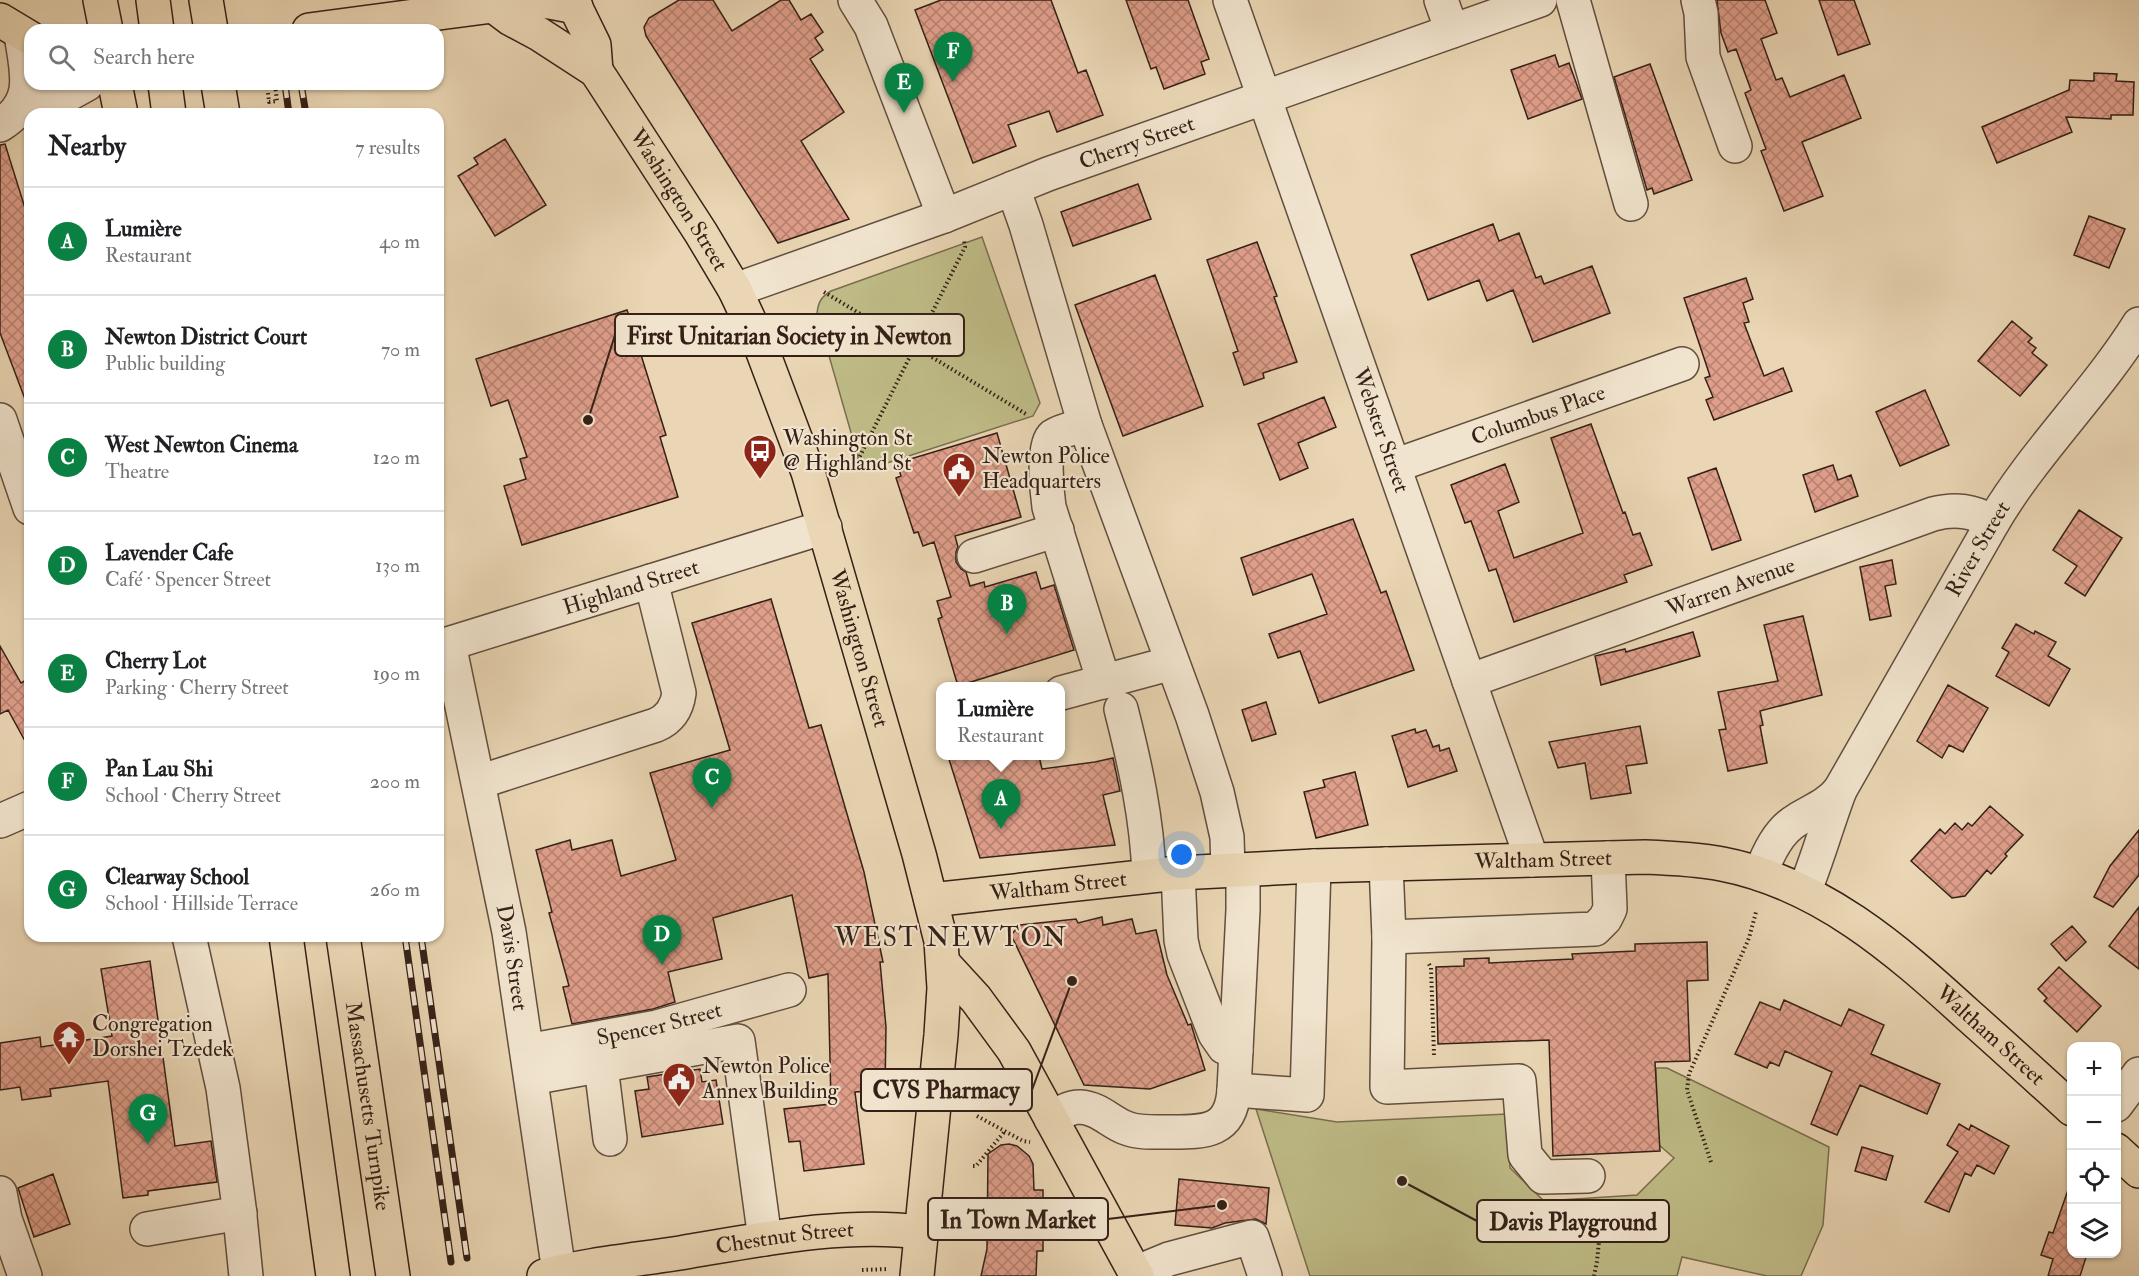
<!DOCTYPE html>
<html lang="en">
<head>
<meta charset="utf-8">
<style>
	body { margin:0; font-family:"IM FELL Double Pica",serif; background:#f6f6f6; color:#202124 }
	.controls { position:absolute; right:18px; bottom:18px; display:grid; overflow:hidden; border-radius:12px; box-shadow:0 2px 4px #0004 }
	.controls button { width:54px; height:54px; display:grid; place-items:center; padding:0; border:0; border-bottom:2px solid #e0e0e0; background:#fff; color:#202124; font:30px sans-serif }
	.you { position:absolute; left:1182px; top:855px; width:21px; height:21px; margin:-15px; border:4px solid #fff; border-radius:50%; background:#1a73e8; box-shadow:0 0 0 9px #1a73e833 }
	.badge { display:grid; place-items:center; width:39px; height:39px; border-radius:50%; background:#0b8043; color:#fff; font-size:20px; font-weight:700 }
	.pin { position:absolute; translate:-50% -50px; filter:drop-shadow(0 2px 3px #0008) }
	.pin::after { content:''; position:absolute; top:32px; width:21px; height:18px; background:inherit; clip-path:polygon(0 0,100% 0,50% 100%) }
	.popup { position:absolute; left:936px; top:682px; width:129px; height:78px; box-sizing:border-box; display:grid; place-content:center; border-radius:12px; background:#fff; filter:drop-shadow(0 2px 4px #0005); font-size:20px; white-space:nowrap; color:#757577 }
	.popup b { font-size:22px; color:#202124 }
	.popup::after { content:''; position:absolute; left:50%; top:100%; margin-left:-12px; border:12px solid transparent; border-top-color:#fff }
	.list { margin:0; padding:0; list-style:none }
	h2 { display:flex; justify-content:space-between; align-items:center; height:78px; margin:0; padding:0 24px; font-size:26px }
	h2 small { font-size:20px; font-weight:400; color:#757577 }
	.list li { display:grid; grid-template-columns:39px 1fr auto; gap:18px; align-items:center; box-sizing:border-box; height:108px; padding:0 24px; border-top:2px solid #e0e0e0 }
	.list b { display:block; font-size:22px; white-space:nowrap }
	.list p { margin:0; font-size:20px; white-space:nowrap; color:#757577 }
	.list em { font-size:20px; font-style:normal; color:#757577 }
	.icon { flex:none; width:33px; height:33px; fill:none; stroke:currentColor; stroke-width:2; stroke-linecap:round; stroke-linejoin:round }
	.map { position:relative; flex:none; width:2139px; height:1276px; overflow:hidden }
	.search { position:absolute; background:#fff; box-shadow:0 2px 4px #0004; left:24px; top:24px; width:420px; height:66px; display:flex; align-items:center; gap:15px; box-sizing:border-box; padding:0 21px; border-radius:18px; color:#757577; font-size:22px }
	.panel { position:absolute; background:#fff; box-shadow:0 2px 4px #0004; left:24px; top:108px; width:420px; height:834px; border-radius:18px }
	.map>svg:first-child { display:block }
</style>
</head>
<body>
<div class="map">
<svg width="2139" height="1276" viewBox="0 0 2139 1276">
	<defs>
		<pattern id="building-cross-hatch" width="8" height="8" patternUnits="userSpaceOnUse" patternTransform="scale(1.5)"><rect width="8" height="8" fill="#e09f8b"/><path d="M0 0l8 8M0 8l8-8" fill="none" stroke="#b68171"/></pattern>
	</defs>
	<rect width="100%" height="100%" fill="#ead6b4"/>
	<filter id="stains"><feTurbulence type="fractalNoise" baseFrequency=".00333" numOctaves="4"/><feColorMatrix values="0 0 0 0 .2 0 0 0 0 .09 0 0 0 0 .02 0 0 0 .5 -.17"/></filter>
	<radialGradient id="worn" r=".72"><stop offset=".6" stop-color="#630" stop-opacity="0"/><stop offset="1" stop-color="#630" stop-opacity=".3"/></radialGradient>
	<path fill="#bfbc87" stroke="#7a6e4f" stroke-width="1.5" d="M982 237 1040 403 1033 416 862 471 817 314C818 302 821 297 831 291Z
		M1656 1068H1667L1829 1147 1823 1225 1801 1276H1767L1682 1257 1677 1276H1310L1256 1109 1337 1122 1507 1114 1510 1168 1544 1201 1637 1195 1674 1158 1658 1144Z"/>
	<path fill="url(#building-cross-hatch)" stroke="#352017" stroke-width="1.5" d="M679 0H713L732 31 781 0H789L801 20 811 14 823 32 815 38 823 50 810 59 844 112 801 141 849 219 778 243 646 36 644 27 649 18Z
		M941 0H1051L1078 73 1086 70 1103 115 1057 132 1049 111 1008 125 1016 146 973 163 915 10Z
		M1126 0H1188L1209 59 1201 62 1205 74 1164 89 1156 67 1151 69Z
		M1717 0H1765L1777 33 1761 39 1776 80 1782 78 1790 97 1844 75 1861 118 1802 142 1823 196 1784 211 1761 151 1766 149 1745 93 1751 90 1736 49 1728 52 1721 33Z
		M1819 0H1854L1870 44 1838 55Z
		M1555 55 1559 67 1569 63 1582 99 1528 119 1511 70Z
		M1650 64 1692 180 1654 194 1652 188 1647 190 1614 77Z
		M2094 73 2117 74 2116 81 2134 82 2133 115H2111V119L2066 117 2072 132 1997 163 1982 127 2069 90 2070 80 2094 81Z
		M505 139 546 205 495 236 458 176 478 164 474 158Z
		M5 144 30 224V407H28L0 333V145Z
		M1138 184 1151 219 1073 246 1061 212Z
		M2089 216 2125 229 2109 268 2074 255Z
		M1493 224 1499 241 1519 233 1536 278 1541 276 1544 284 1592 266 1610 313 1533 342 1513 290 1487 301 1479 280 1428 300 1411 255Z
		M1257 242 1277 296 1274 297 1297 362 1263 373 1264 378 1244 385 1233 353 1238 351 1207 260Z
		M1155 275 1203 406 1123 436 1075 305Z
		M1746 278 1753 299 1743 303 1749 322 1744 323 1764 376 1783 368 1792 391 1714 420 1706 400 1713 397 1705 378 1710 376 1684 298Z
		M627 310 666 435 660 437 678 497 522 545 504 486 526 479 520 459 527 457 508 400 491 406 476 359Z
		M2012 321 2032 338 2028 342 2036 348 2032 353 2047 365 2020 396 1978 361Z
		M1925 390 1949 445 1900 466 1876 412Z
		M1324 397 1336 427 1298 443 1308 468 1280 480 1258 424Z
		M1591 424 1623 513 1625 512 1633 535 1640 533 1652 565 1624 575 1627 582 1514 622 1496 569 1489 571 1471 521 1465 523 1451 485 1505 464 1519 502 1498 511 1514 558 1583 533 1551 438Z
		M997 433 1021 517 955 536 958 547 956 552V562L961 569 966 572 970 586 984 582 985 587 1036 572 1041 589 1054 585 1074 650 958 686 938 619 942 617 937 601 951 597 934 542 923 546 918 532 914 533 896 478 901 476 897 463Z
		M1833 465 1838 480 1851 475 1858 496 1815 512 1803 475Z
		M1716 468 1741 540 1712 550 1688 478Z
		M2079 510 2122 538 2085 596 2065 583 2077 566 2053 550Z
		M1353 519 1381 593 1386 591 1414 670 1319 703 1300 651 1278 658 1269 634 1327 614 1312 574 1253 595 1241 558Z
		M1892 560 1896 584 1885 586 1891 616 1870 620 1860 567Z
		M771 599 809 728 821 725 864 872 883 962H880L886 1027 885 1090 855 1092 864 1164 804 1171 800 1141 789 1142 784 1109 831 1104 828 974 809 978 792 895 713 918 722 959 668 972 675 1002 653 1009 572 1024 563 987 569 986 549 913 552 912 536 850 570 840 572 850 612 840 621 876 676 860 650 773 730 750 692 623Z
		M1803 616 1822 695 1760 711 1763 725 1760 726 1767 763 1728 771 1719 730 1726 729 1718 692 1778 681 1764 625Z
		M2016 624 2034 634 2035 631 2056 642 2048 656 2070 669 2049 706 1996 676 2009 652 2002 648Z
		M1693 632 1700 656 1601 685 1595 656 1625 649 1626 652Z
		M0 646 21 683 30 678V750L8 710 0 714Z
		M1948 685 1988 708 1963 752 1949 745 1942 758 1917 741Z
		M1266 702 1276 734 1252 741 1242 710Z
		M1640 726 1647 763 1626 766 1631 793 1591 799 1585 763 1558 768 1549 742Z
		M1415 729 1416 733 1426 730 1433 747 1439 745 1440 751 1449 748 1457 771 1408 787 1392 736Z
		M948 756H1039L1042 769 1095 762 1113 758 1120 791 1103 795 1115 845 980 858Z
		M1355 772 1368 825 1316 838 1304 792 1325 787 1323 780Z
		M1990 806 2023 835 2005 854 2007 856 1991 874 1987 870 1965 896 1952 898 1911 861 1940 829 1945 834 1955 823 1962 830 1968 823 1972 826Z
		M2139 830V875L2113 907 2094 897 2110 866Z
		M2139 907V969L2109 946Z
		M1102 917 1103 925 1132 919 1136 934 1156 930 1167 975 1188 1025 1191 1024 1205 1070 1150 1089 1084 1085 1011 935 1020 925 1076 919 1078 923Z
		M2072 926 2086 942 2066 961 2051 944Z
		M1707 942 1708 980 1687 981 1690 1061 1655 1062 1660 1151 1553 1156 1549 1040 1438 1044 1436 967 1464 966V959L1489 958V963L1573 959 1572 954 1635 951V944Z
		M150 961 175 1146 211 1141 217 1182 148 1191V1195L123 1198 108 1081 50 1089 51 1096 22 1100 20 1087 0 1090V1043L40 1037 41 1047 112 1036 101 969Z
		M2059 967 2101 1006 2077 1032 2044 1001 2047 998 2038 989Z
		M1784 1000 1841 1026 1849 1009 1884 1025 1871 1054 1940 1084 1927 1114 1860 1085 1837 1135 1811 1124 1832 1072 1785 1051 1779 1066 1770 1062 1767 1068 1735 1054 1760 1002 1780 1010Z
		M700 1069 702 1082 716 1080 723 1124 642 1137 635 1091 649 1089 647 1077Z
		M1959 1124 1969 1130 1971 1125 2009 1146 1994 1174 1977 1165 1971 1176 1965 1173 1949 1212 1925 1202 1958 1152 1947 1145Z
		M1009 1144 1017 1146 1029 1156 1033 1164 1034 1190H1043V1251H1037L1036 1276H981L987 1249 988 1154 1001 1145Z
		M1862 1147 1893 1156 1886 1180 1855 1171Z
		M53 1174 70 1224 34 1237 18 1188Z
		M1179 1179 1269 1188 1266 1224 1256 1219 1225 1223 1212 1228 1175 1225Z
		M2068 1190H2072V1254H2087L2080 1276H2048L2053 1259 2041 1255 2049 1232 2053 1233Z"/>
	<g fill="none" stroke-linecap="round" stroke-linejoin="round">
		<g stroke="#624e3e" stroke-width="36">
			<g id="minor">
				<path d="M855 0 871 26 944 216"/>
				<path id="s1" d="M1230 0 1532 860"/>
				<path d="M1441 0 1452 31"/>
				<path d="M1573 0 1631 204"/>
				<path d="M1698 0 1701 13 1703 57 1735 146"/>
				<path d="M33 114 87 84"/>
				<path d="M0 125C38 102 26 70 21 34"/>
				<path d="M1013 188 1026 225 1085 425 1192 715 1217 792 1227 837 1228 870"/>
				<path id="s2" d="M735 290 944 216 1048 174 1540 0"/>
				<path d="M0 420 30 508"/>
				<path d="M1085 425C1075 428 1062 430 1053 436 1042 445 1047 493 1049 507L1104 682"/>
				<path id="s3" d="M1394 466 1682 364"/>
				<path d="M974 556 1057 530"/>
				<path id="s4" d="M449 644 509 932 559 1272"/>
				<path id="s5" d="M438 647 825 527"/>
				<path id="s6" d="M1469 681 1933 514C1956 508 1973 511 1993 522"/>
				<path d="M1061 693 1172 663"/>
				<path d="M1121 709C1135 764 1147 818 1149 875"/>
				<path d="M479 782 656 725C670 719 677 708 679 693L651 581"/>
				<path d="M0 821 30 808"/>
				<path d="M1386 864 1389 937 1595 929 1605 919 1610 909 1608 858"/>
				<path d="M1178 873 1181 940 1184 954 1215 1034 1224 1047 1236 1051"/>
				<path d="M1760 874C1768 854 1778 831 1797 820 1813 810 1828 805 1840 790"/>
				<path id="s7" d="M1804 892C1818 858 1827 824 1840 790L1993 522C2035 451 2095 394 2139 324"/>
				<path d="M189 936 223 1088 239 1207 246 1276"/>
				<path d="M1389 937 1387 1087 1519 1081 1525 1155 1543 1177 1588 1176"/>
				<path id="s8" d="M527 1051 657 1027 789 990"/>
				<path d="M601 1066 610 1139"/>
				<path d="M531 1078 738 1041 765 1239"/>
				<path d="M1234 1090 1307 1095 1314 866"/>
				<path d="M2116 1105 2139 1074"/>
				<path d="M1051 1119C1060 1113 1069 1107 1080 1107 1099 1108 1110 1122 1126 1128 1138 1133 1154 1132 1167 1132 1203 1132 1231 1134 1234 1090L1243 910V870"/>
				<path d="M0 1193 5 1219 25 1276"/>
				<path d="M147 1229 240 1213"/>
				<path d="M1135 1273 1169 1259 1252 1237 1265 1276"/>
			</g>
		</g>
		<g stroke="#352017" stroke-width="36">
			<g id="major">
				<path d="M572 0 594 45 596 71"/>
				<path id="s9" d="M495 7 511 19 539 34 596 71 602 80 701 233 735 290 758 339 808 472 919 854 941 941 944 988 941 1035 917 1276"/>
				<path d="M0 20 30 38"/>
				<path d="M309 30 529 1 550 2 576 7"/>
				<path id="s10" d="M931 900 1178 873 1314 866 1645 857C1671 858 1696 859 1722 864 1820 883 1896 949 1967 1014 2002 1045 2037 1077 2072 1109"/>
				<path d="M943 963 976 999 1014 1051 1137 1276"/>
				<path d="M2116 1150 2139 1171"/>
				<path id="s11" d="M544 1276C588 1264 635 1260 680 1253 759 1240 841 1222 921 1232"/>
			</g>
		</g>
		<g stroke="#352017" stroke-width="36">
			<g id="highway">
				<path d="M100 0 106 30"/>
				<path d="M153 0 157 30"/>
				<path d="M206 0 211 30"/>
				<path d="M115 84 121 114"/>
				<path d="M165 84 169 114"/>
				<path d="M218 84 223 114"/>
				<path d="M286 936 333 1276"/>
				<path id="s12" d="M343 936 393 1276"/>
			</g>
		</g>
		<path stroke="#352017" stroke-width="4" stroke-dasharray="1.5 3" stroke-linecap="butt" d="M267 84 269 102 277 101 275 84
			M824 292 1026 414
			M847 440 869 438
			M853 461 858 460 965 247 964 240
			M1429 964 1431 968 1434 1055
			M977 1116 1023 1141 1030 1142
			M1711 1162 1687 1090 1689 1074 1749 938 1756 912
			M973 1166H976L1005 1131
			M862 1270 888 1269
			M1594 1276 1597 1261 1603 1202"/>
		<use href="#minor" stroke="#f1e4ce" stroke-width="33"/>
		<use href="#major" stroke="#ead6b4" stroke-width="33"/>
		<use href="#highway" stroke="#ead6b4" stroke-width="33"/>
		<g stroke="#352017" stroke-width="7">
			<path id="rail" d="M285 84 289 114
				M301 84 306 114
				M405 936 451 1262
				M421 936 467 1258"/>
		</g>
		<use href="#rail" stroke="#f1e4ce" stroke-width="4.5" stroke-dasharray="14" stroke-linecap="butt"/>
	</g>
	<defs>
		<g id="bus-pin" transform="scale(1.725)"><path d="M0 17L-7.5 6A9.5 9.5 0 1 1 7.5 6Z" fill="#8f2418" stroke="#f1e4ce"/><path d="M-5-6H5V4H4V6H2V4H-2V6H-4V4H-5ZM-3.5-4V0h7V-4ZM-3.5 1.2v1.5H-2V1.2ZM2 1.2v1.5H3.5V1.2Z" fill="#fff"/></g>
		<g id="civic-pin" transform="scale(1.725)"><path d="M0 17L-7.5 6A9.5 9.5 0 1 1 7.5 6Z" fill="#8f2418" stroke="#f1e4ce"/><path d="M-.6-6.5H3V-4.5H.6V-3L4-1V1h2V6H-6V1h2V-1L-.6-3ZM-1.2 2.5V6h2.4V2.5Z" fill="#fff"/></g>
		<g id="temple-pin" transform="scale(1.725)"><path d="M0 17L-7.5 6A9.5 9.5 0 1 1 7.5 6Z" fill="#8f2418" stroke="#f1e4ce"/><path d="M0-6L5-2H3V0L6.5 2.5H4V6H1.5V3h-3V6H-4V2.5H-6.5L-3 0V-2H-5Z" fill="#fff"/></g>
	</defs>
	<g fill-rule="evenodd">
		<use href="#bus-pin" x="760" y="451"/>
		<use href="#civic-pin" x="959" y="469"/>
		<use href="#temple-pin" x="69" y="1037"/>
		<use href="#civic-pin" x="679" y="1079"/>
	</g>
	<g text-anchor="middle" dominant-baseline="central" stroke-width="4.5" stroke-linejoin="round" paint-order="stroke">
		<g font-size="22" fill="#352017" stroke="#f1e4ce">
			<text stroke="none"><textPath href="#s2" startOffset="428">Cherry Street</textPath></text>
			<text stroke="none"><textPath href="#s9" startOffset="273">Washington Street</textPath></text>
			<text stroke="none"><textPath href="#s3" startOffset="153">Columbus Place</textPath></text>
			<text stroke="none"><textPath href="#s1" startOffset="456">Webster Street</textPath></text>
			<text stroke="none"><textPath href="#s7" startOffset="386">River Street</textPath></text>
			<text stroke="none"><textPath href="#s5" startOffset="202">Highland Street</textPath></text>
			<text stroke="none"><textPath href="#s6" startOffset="278">Warren Avenue</textPath></text>
			<text stroke="none"><textPath href="#s9" startOffset="759">Washington Street</textPath></text>
			<text stroke="none"><textPath href="#s10" startOffset="614">Waltham Street</textPath></text>
			<text stroke="none"><textPath href="#s10" startOffset="128">Waltham Street</textPath></text>
			<text stroke="none"><textPath href="#s4" startOffset="320">Davis Street</textPath></text>
			<text stroke="none"><textPath href="#s8" startOffset="135">Spencer Street</textPath></text>
			<text stroke="none"><textPath href="#s10" startOffset="1116">Waltham Street</textPath></text>
			<text stroke="none"><textPath href="#s12" startOffset="172">Massachusetts Turnpike</textPath></text>
			<text stroke="none"><textPath href="#s11" startOffset="244">Chestnut Street</textPath></text>
		</g>
		<g font-size="22" fill="#352017" stroke="#f1e4ce" text-anchor="start">
			<text x="783" y="438">Washington St<tspan x="783" dy="25">@ Highland St</tspan></text>
			<text x="982" y="456">Newton Police<tspan x="982" dy="25">Headquarters</tspan></text>
			<text x="92" y="1024">Congregation<tspan x="92" dy="25">Dorshei Tzedek</tspan></text>
			<text x="702" y="1066">Newton Police<tspan x="702" dy="25">Annex Building</tspan></text>
		</g>
		<g font-size="26" letter-spacing="1.5" fill="#352017" stroke="#f1e4ce">
			<text x="951" y="938">WEST NEWTON</text>
		</g>
	</g>
	<path fill="none" stroke="#352017" stroke-width="2" d="M588 420L615 335M1072 981L1032 1090M1222 1205L1108 1219M1402 1181L1477 1221"/>
	<g fill="#352017" stroke="#f1e4ce" stroke-width="2">
		<circle cx="588" cy="420" r="6"/>
		<circle cx="1072" cy="981" r="6"/>
		<circle cx="1222" cy="1205" r="6"/>
		<circle cx="1402" cy="1181" r="6"/>
	</g>
	<g fill="#f1e4ce" stroke="#352017" stroke-width="2">
		<rect x="615" y="314" width="349" height="42" rx="6"/>
		<rect x="861" y="1069" width="171" height="42" rx="6"/>
		<rect x="928" y="1198" width="180" height="42" rx="6"/>
		<rect x="1477" y="1200" width="192" height="42" rx="6"/>
	</g>
	<g font-size="24" text-anchor="middle" font-weight="bold" fill="#352017">
		<text x="789" y="344">First Unitarian Society in Newton</text>
		<text x="946" y="1098">CVS Pharmacy</text>
		<text x="1018" y="1228">In Town Market</text>
		<text x="1573" y="1230">Davis Playground</text>
	</g>
	<rect width="100%" height="100%" filter="url(#stains)"/>
	<rect width="100%" height="100%" fill="url(#worn)"/>
</svg>
<div class="controls">
<button>+</button>
<button>−</button>
<button><svg class="icon" aria-label="locate" viewBox="0 0 24 24"><circle cx="12" cy="12" r="6"/><path d="M12 2v4M12 18v4M2 12h4M18 12h4"/></svg></button>
<button><svg class="icon" aria-label="layers" viewBox="0 0 24 24"><path d="M12 4l9 5-9 5-9-5zM3 14l9 5 9-5"/></svg></button>
</div>
<div class="you"></div>
<div class="pin badge" style="left:1001px;top:829px">A</div>
<div class="popup"><b>Lumière</b>Restaurant</div>
<div class="pin badge" style="left:1007px;top:634px">B</div>
<div class="pin badge" style="left:712px;top:808px">C</div>
<div class="pin badge" style="left:662px;top:965px">D</div>
<div class="pin badge" style="left:904px;top:113px">E</div>
<div class="pin badge" style="left:953px;top:82px">F</div>
<div class="pin badge" style="left:148px;top:1144px">G</div>
<div class="search"><svg class="icon" aria-label="search" viewBox="0 0 24 24"><circle cx="10" cy="10" r="6"/><path d="M15 15l6 6"/></svg>Search here</div>
<section class="panel">
<h2>Nearby<small>7 results</small></h2>
<ul class="list">
<li><span class="badge">A</span><div><b>Lumière</b><p>Restaurant</p></div><em>40 m</em></li>
<li><span class="badge">B</span><div><b>Newton District Court</b><p>Public building</p></div><em>70 m</em></li>
<li><span class="badge">C</span><div><b>West Newton Cinema</b><p>Theatre</p></div><em>120 m</em></li>
<li><span class="badge">D</span><div><b>Lavender Cafe</b><p>Café · Spencer Street</p></div><em>130 m</em></li>
<li><span class="badge">E</span><div><b>Cherry Lot</b><p>Parking · Cherry Street</p></div><em>190 m</em></li>
<li><span class="badge">F</span><div><b>Pan Lau Shi</b><p>School · Cherry Street</p></div><em>200 m</em></li>
<li><span class="badge">G</span><div><b>Clearway School</b><p>School · Hillside Terrace</p></div><em>260 m</em></li>
</ul>
</section>
</div>
</body>
</html>
